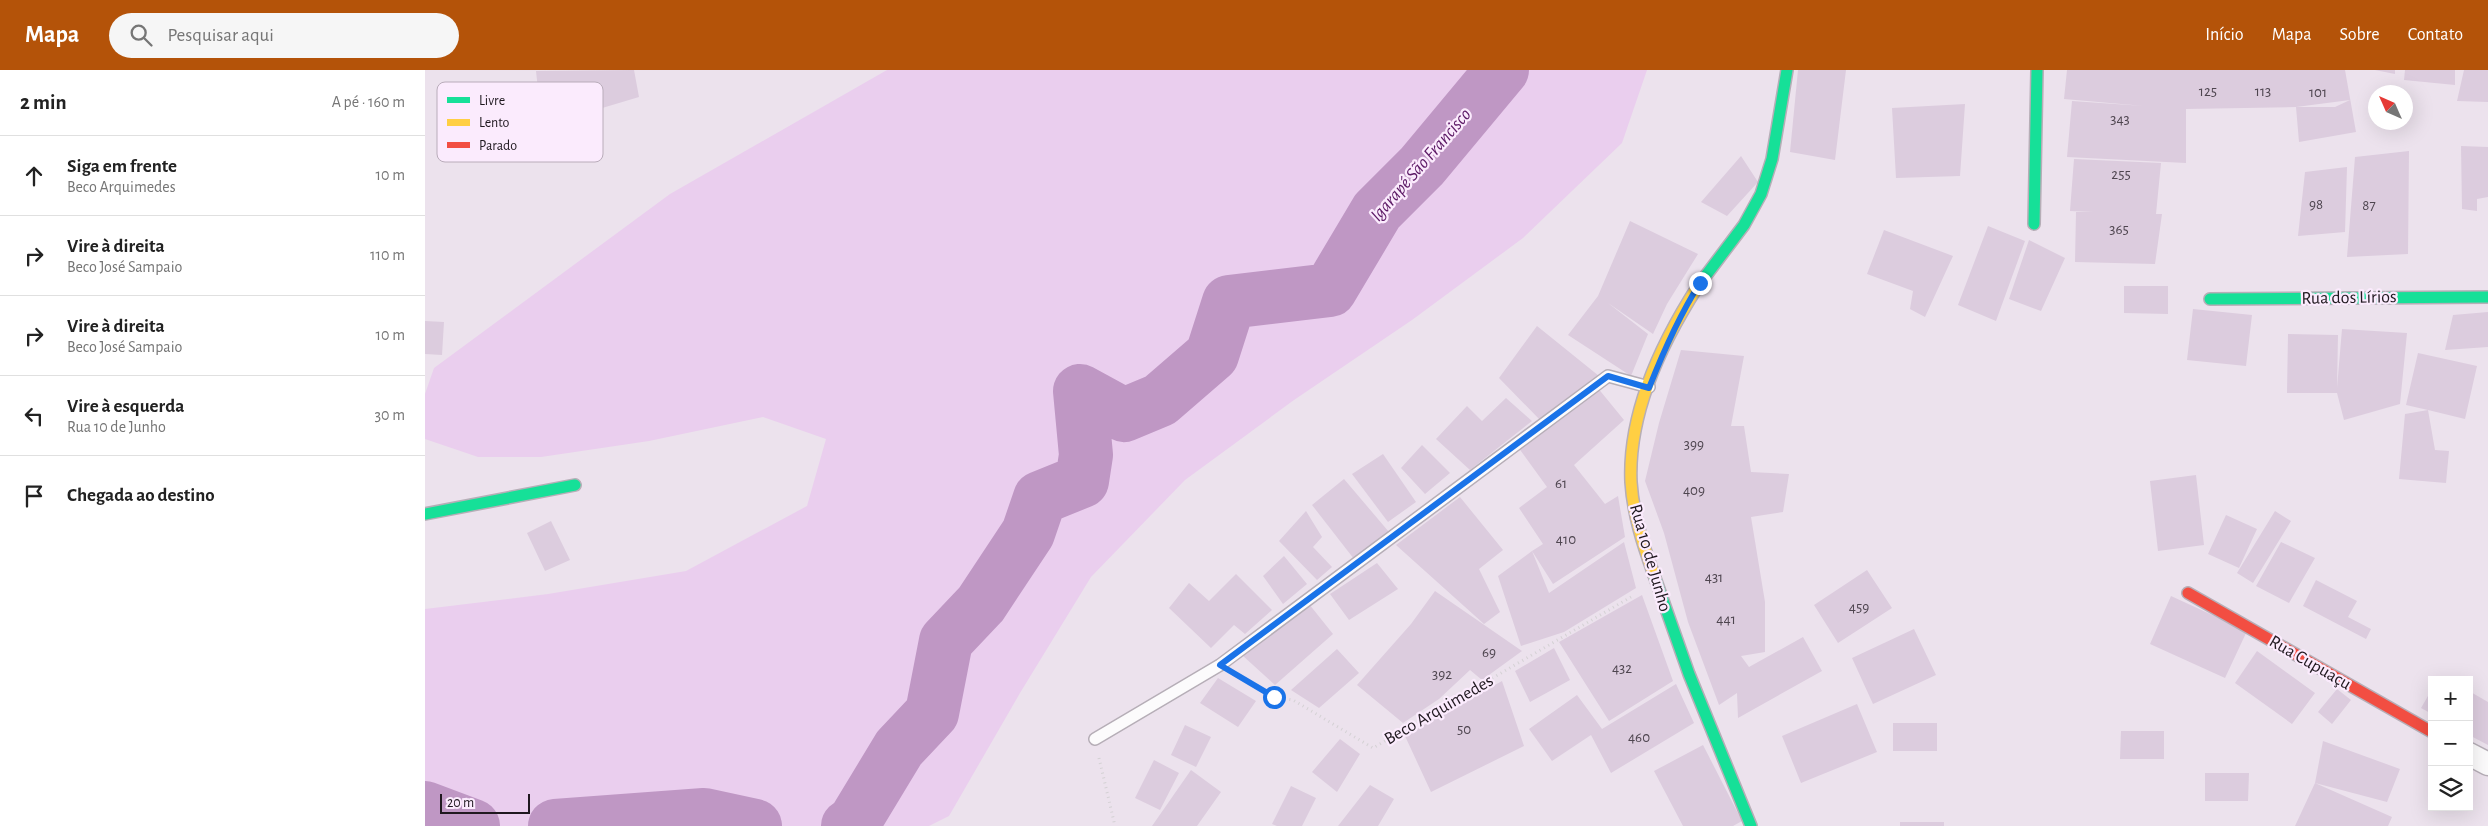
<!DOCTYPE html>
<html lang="pt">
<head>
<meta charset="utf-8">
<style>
	body { margin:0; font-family:"Alegreya Sans",sans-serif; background:#f6f6f6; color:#222 }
	.controls { position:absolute; right:15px; bottom:15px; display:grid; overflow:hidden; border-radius:0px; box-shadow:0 5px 20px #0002 }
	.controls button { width:45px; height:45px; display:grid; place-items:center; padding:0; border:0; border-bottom:1px solid #e0e0e0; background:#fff; color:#222; font:25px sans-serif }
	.compass { position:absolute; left:1943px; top:15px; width:45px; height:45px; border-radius:50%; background:#fff; box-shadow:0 5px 20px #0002; rotate:315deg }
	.scale { position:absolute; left:15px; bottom:12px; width:90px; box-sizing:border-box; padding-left:5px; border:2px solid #1f181f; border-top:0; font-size:14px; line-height:18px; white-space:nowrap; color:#1f181f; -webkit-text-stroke:4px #fbebfd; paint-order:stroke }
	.stop { position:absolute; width:15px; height:15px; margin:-11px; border:4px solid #1a73e8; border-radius:50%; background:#fff }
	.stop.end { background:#1a73e8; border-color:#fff; box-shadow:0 1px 5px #0008 }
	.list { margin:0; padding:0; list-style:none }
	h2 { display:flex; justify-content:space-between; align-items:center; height:65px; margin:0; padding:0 20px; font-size:21px }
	h2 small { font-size:16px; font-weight:400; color:#767676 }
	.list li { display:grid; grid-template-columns:32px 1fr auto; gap:15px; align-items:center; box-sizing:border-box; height:80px; padding:0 20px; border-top:1px solid #e0e0e0 }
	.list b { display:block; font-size:19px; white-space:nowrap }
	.list p { margin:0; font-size:16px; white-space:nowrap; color:#767676 }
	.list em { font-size:16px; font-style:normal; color:#767676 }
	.icon { flex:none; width:28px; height:28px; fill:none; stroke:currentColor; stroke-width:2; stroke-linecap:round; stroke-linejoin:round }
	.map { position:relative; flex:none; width:2063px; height:756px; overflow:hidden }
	header { display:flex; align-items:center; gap:30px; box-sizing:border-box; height:70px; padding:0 25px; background:#b45309; color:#fff }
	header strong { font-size:24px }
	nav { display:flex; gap:28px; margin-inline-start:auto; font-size:18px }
	.search { width:350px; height:45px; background:#f6f6f6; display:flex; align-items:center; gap:12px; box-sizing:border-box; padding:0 18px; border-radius:28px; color:#767676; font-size:19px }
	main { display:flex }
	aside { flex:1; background:#fff }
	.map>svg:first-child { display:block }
</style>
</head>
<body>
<header>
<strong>Mapa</strong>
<div class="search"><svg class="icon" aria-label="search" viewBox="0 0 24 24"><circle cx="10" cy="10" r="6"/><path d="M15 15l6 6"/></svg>Pesquisar aqui</div>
<nav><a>Início</a><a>Mapa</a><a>Sobre</a><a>Contato</a></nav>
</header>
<main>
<aside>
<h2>2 min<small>A pé · 160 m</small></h2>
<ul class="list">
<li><svg class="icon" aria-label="ahead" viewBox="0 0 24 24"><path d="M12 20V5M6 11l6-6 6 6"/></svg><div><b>Siga em frente</b><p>Beco Arquimedes</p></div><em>10 m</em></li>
<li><svg class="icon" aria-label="right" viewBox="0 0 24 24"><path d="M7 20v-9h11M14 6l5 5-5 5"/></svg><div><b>Vire à direita</b><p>Beco José Sampaio</p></div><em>110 m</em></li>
<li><svg class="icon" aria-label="right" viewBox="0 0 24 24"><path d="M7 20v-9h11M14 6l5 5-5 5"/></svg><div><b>Vire à direita</b><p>Beco José Sampaio</p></div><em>10 m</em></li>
<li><svg class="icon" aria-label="left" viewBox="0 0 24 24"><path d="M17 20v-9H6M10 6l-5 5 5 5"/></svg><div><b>Vire à esquerda</b><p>Rua 10 de Junho</p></div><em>30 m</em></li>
<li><svg class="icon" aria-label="arrive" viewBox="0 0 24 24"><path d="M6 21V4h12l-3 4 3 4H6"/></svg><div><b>Chegada ao destino</b></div></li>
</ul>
</aside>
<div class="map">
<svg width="2063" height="756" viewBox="0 0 2063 756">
	<rect width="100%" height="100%" fill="#ece2ed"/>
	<path fill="#eaceee" d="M462 0H1222L1197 73 1098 168 987 250 869 330 760 410 666 507 595 623 524 746 504 756H0V539L123 524 261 501 382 436 401 369 338 347 224 371 116 387H53L0 369V324L9 298 245 124Z"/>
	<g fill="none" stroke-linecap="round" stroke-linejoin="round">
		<path stroke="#bf97c4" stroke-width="54" d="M0 738 48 756
			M130 756 279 745 330 756
			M423 756 428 754 474 678 507 643 521 571 556 534 603 463 615 428 657 411 661 385 655 321 699 345 735 330 787 285 804 232 905 220 952 141 997 96 1077 0"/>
	</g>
	<path fill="#dcccde" d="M209 0 214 27 117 56 111 1Z
		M1373 0H1421L1410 90 1365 82Z
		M1642 0H1920L1931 62 1874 72 1871 37H1910L1925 30 1871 37 1761 39V93L1642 87 1647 31 1719 36 1639 29Z
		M1950 0H1970V4Z
		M1980 0H2030V15L1979 10Z
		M2039 0H2063V32L2032 31Z
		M1540 34 1535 106 1471 108 1467 38Z
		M2036 76 2063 77V127L2052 129V141L2037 139Z
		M1984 81 1983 184 1922 187 1930 87Z
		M1316 86 1333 112 1302 146 1276 132Z
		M1649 89 1736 93 1731 144H1737L1730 194 1650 192 1651 142H1668L1645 141Z
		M1922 97 1920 162 1873 166 1880 102Z
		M1205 151 1273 184 1242 234 1228 264 1183 233 1223 264 1206 306 1143 265 1173 226Z
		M1563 156 1600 171 1571 251 1533 235Z
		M1459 160 1528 186 1500 247 1485 239 1488 221 1442 204Z
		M1604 170 1640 188 1616 241 1584 229Z
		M1699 216H1743V244L1699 243Z
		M1768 239 1827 245 1821 296 1762 290Z
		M2063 242V277L2020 280 2028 245Z
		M0 251 19 252 17 285 0 284Z
		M1112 256 1174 306 1116 351 1074 308Z
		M1917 259 1982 263 1975 334 1919 350 1912 323H1862L1863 264 1913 265 1912 318Z
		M1256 280 1319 286 1306 356H1319L1326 402 1364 404 1358 442 1326 447 1340 532V582L1316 586 1324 597 1378 567 1397 601 1313 648 1312 623 1294 635 1263 552 1239 463 1220 411 1234 353Z
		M1993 283 2052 296 2040 349 2003 340 2010 380 2024 381 2021 413 1974 409 1980 344 2003 340 1981 335Z
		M1172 317 1199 350 1149 395 1180 434 1193 426 1200 467 1128 514 1107 481 1124 523 1199 472 1211 518 1139 562 1096 576 1073 506 1107 481 1118 474 1094 438 1122 417 1093 377Z
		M1081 328 1107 351 1045 400 1011 369 1042 336 1057 351Z
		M997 375 1025 403 1000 424 976 398Z
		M958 384 991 432 963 452 927 404Z
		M1771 405 1779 475 1733 481 1725 411Z
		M919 409 964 462 929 489 887 435Z
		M1035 427 1078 480 1054 499 1075 542 1059 554 971 475Z
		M881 441 897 467 888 477 907 497 892 510 854 471Z
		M1850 441 1866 451 1828 513 1812 503Z
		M1801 445 1832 459 1814 498 1783 484Z
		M126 451 145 490 120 501 102 463Z
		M1856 472 1890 488 1864 533 1831 516Z
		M859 486 882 514 858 534 838 506Z
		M952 493 973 519 924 550 905 524Z
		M1442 500 1467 538 1413 573 1389 535Z
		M811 504 847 540 820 564 809 555 786 578 744 538 764 513 784 531Z
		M1891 510 1932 531 1923 547 1946 559 1941 569 1878 536Z
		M1010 521 1097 581 1057 610 1045 600 1014 629 978 653 932 615 986 554Z
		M1217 525 1248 611 1184 651 1134 572Z
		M1746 526 1822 561 1800 608 1725 574Z
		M884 534 908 564 850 615 817 585Z
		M1489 559 1511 605 1448 634 1427 588Z
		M1129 578 1145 610 1105 632 1090 601Z
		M912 579 934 603 894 638 866 620Z
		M1832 581 1890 623 1867 654 1810 613Z
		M793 608 831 631 813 657 775 633Z
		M1077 611 1099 676 1006 722 980 666Z
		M1251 614 1269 653 1186 703 1166 665 1127 691 1104 659 1152 625 1177 659Z
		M1912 619 1926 630 1907 654 1893 642Z
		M2007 619V644L1996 638Z
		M2044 621 2063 632V675L2044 665Z
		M1432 634 1452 682 1376 713 1357 666Z
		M1468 653H1512V681H1468Z
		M760 655 786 667 771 697 746 685Z
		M1696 661H1739V689H1695Z
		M915 669 935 684 912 722 887 702Z
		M1898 671 1975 699 1962 732 1890 713Z
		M1278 675 1317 751 1308 756H1258L1229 701Z
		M729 690 754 703 735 740 710 728Z
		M766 700 796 722 772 756H727Z
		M1780 703H1824L1823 731H1780Z
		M1890 713 1967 747 1963 756H1870Z
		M945 715 969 729 953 756H913Z
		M866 716 891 728 877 756H852L847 754Z
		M1475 752H1519V756H1475Z"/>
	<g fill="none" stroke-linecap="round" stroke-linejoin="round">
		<g stroke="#b6aeb7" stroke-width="14">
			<path id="lane" d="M670 669 795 595 1183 306 1224 317"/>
		</g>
		<g stroke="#b6aeb7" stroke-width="25">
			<path id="street" d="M2044 684 2063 694"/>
		</g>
		<g stroke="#b6aeb7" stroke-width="14">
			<path id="fast" d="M1609 154 1612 0
				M1273 216 1319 155 1336 124 1347 89 1362 0
				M1785 229 2063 227
				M0 444 150 415
				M1229 505 1264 604 1326 756"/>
		</g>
		<g stroke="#b6aeb7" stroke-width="14">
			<path id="slow" d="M1229 505C1218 475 1208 444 1206 412 1203 344 1237 272 1273 216"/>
		</g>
		<g stroke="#b6aeb7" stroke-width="14">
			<path id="jam" d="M1763 523 2007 662"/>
		</g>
		<path stroke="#d4d1d4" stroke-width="3" stroke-dasharray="1 4" stroke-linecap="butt" d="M815 607 849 627 868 630 948 678 1206 527
			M674 688 690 756"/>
		<use href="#lane" stroke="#fcfbfc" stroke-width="11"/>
		<use href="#street" stroke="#fcfbfc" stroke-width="22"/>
		<use href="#fast" stroke="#16e098" stroke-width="11"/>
		<use href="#slow" stroke="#ffcf43" stroke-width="11"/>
		<use href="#jam" stroke="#f24e42" stroke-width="11"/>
	</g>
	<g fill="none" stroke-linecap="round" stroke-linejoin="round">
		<path stroke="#1a73e8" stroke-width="6" d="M849 627 795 595 1183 306 1224 318C1239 280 1254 246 1275 213"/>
	</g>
	<g text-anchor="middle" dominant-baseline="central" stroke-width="4.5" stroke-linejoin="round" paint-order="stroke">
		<g font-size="15" fill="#4e454f">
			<text x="1783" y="21">125</text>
			<text x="1838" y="21">113</text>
			<text x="1893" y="22">101</text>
			<text x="1695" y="49">343</text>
			<text x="1696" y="104">255</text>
			<text x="1891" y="134">98</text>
			<text x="1944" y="135">87</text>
			<text x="1694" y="159">365</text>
			<text x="1269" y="374">399</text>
			<text x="1136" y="413">61</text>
			<text x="1269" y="420">409</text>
			<text x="1141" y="469">410</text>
			<text x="1289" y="507">431</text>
			<text x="1434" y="537">459</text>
			<text x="1301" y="549">441</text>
			<text x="1064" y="582">69</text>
			<text x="1197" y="598">432</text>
			<text x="1017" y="604">392</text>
			<text x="1039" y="659">50</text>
			<text x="1214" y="667">460</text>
		</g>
		<g font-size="18" fill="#1f181f" stroke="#fbebfd">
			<text transform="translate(1924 228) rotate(-1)">Rua dos Lírios</text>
			<text transform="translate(1225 488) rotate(74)">Rua 10 de Junho</text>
			<text transform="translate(1885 593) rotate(30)">Rua Cupuaçu</text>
			<text transform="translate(1014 640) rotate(-30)">Beco Arquimedes</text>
		</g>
		<g font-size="19" font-style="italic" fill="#5c1965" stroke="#fbebfd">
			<text transform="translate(996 95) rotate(-49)">Igarapé São Francisco</text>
		</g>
	</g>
	<rect x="12" y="12" width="166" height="80" rx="8" fill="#fbebfd" stroke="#b9acba" stroke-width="1"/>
	<rect x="22" y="27" width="23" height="6" fill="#16e098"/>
	<rect x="22" y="49" width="23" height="7" fill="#ffcf43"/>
	<rect x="22" y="72" width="23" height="6" fill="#f24e42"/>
	<g font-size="14" fill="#1f181f">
		<text x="54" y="35">Livre</text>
		<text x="54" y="57">Lento</text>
		<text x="54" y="80">Parado</text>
	</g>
</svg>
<div class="controls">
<button>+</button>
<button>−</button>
<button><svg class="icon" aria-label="layers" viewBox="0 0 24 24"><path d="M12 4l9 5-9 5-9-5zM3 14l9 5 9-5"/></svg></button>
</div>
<svg class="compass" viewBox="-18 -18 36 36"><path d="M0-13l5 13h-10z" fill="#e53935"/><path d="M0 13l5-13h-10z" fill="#767676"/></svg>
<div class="scale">20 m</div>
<div class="stop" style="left:849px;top:627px"></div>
<div class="stop end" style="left:1275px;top:213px"></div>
</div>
</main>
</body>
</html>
